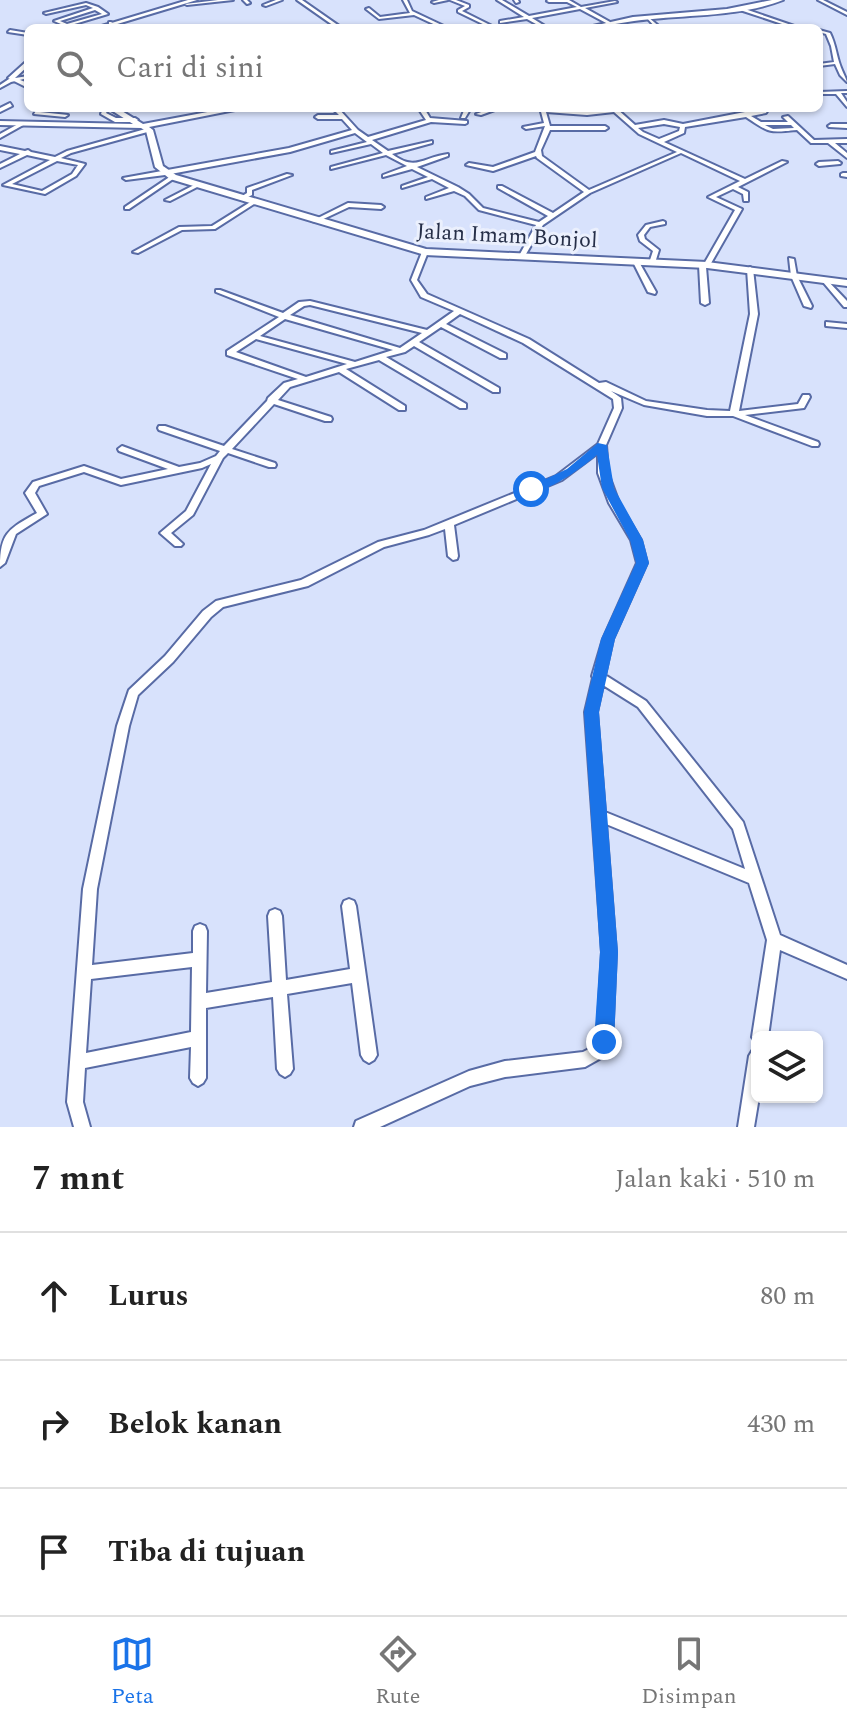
<!DOCTYPE html>
<html lang="id">
<head>
<meta charset="utf-8">
<style>
	body { margin:0; font-family:Spectral,serif; background:#f6f6f6; color:#222 }
	.controls { position:absolute; right:24px; bottom:24px; display:grid; overflow:hidden; border-radius:12px; box-shadow:0 2px 6px #0004 }
	.controls button { width:72px; height:72px; display:grid; place-items:center; padding:0; border:0; border-bottom:2px solid #e0e0e0; background:#fff; color:#222; font:40px sans-serif }
	.stop { position:absolute; width:24px; height:24px; margin:-18px; border:6px solid #1a73e8; border-radius:50%; background:#fff }
	.stop.end { background:#1a73e8; border-color:#fff; box-shadow:0 2px 8px #0008 }
	.list { margin:0; padding:0; list-style:none }
	h2 { display:flex; justify-content:space-between; align-items:center; height:104px; margin:0; padding:0 32px; font-size:34px }
	h2 small { font-size:26px; font-weight:400; color:#767676 }
	.list li { display:grid; grid-template-columns:52px 1fr auto; gap:24px; align-items:center; box-sizing:border-box; height:128px; padding:0 32px; border-top:2px solid #e0e0e0 }
	.list b { display:block; font-size:30px; white-space:nowrap }
	.list em { font-size:26px; font-style:normal; color:#767676 }
	.icon { flex:none; width:44px; height:44px; fill:none; stroke:currentColor; stroke-width:2; stroke-linecap:round; stroke-linejoin:round }
	.map { position:relative; flex:none; width:847px; height:1127px; overflow:hidden }
	.search { position:absolute; background:#fff; box-shadow:0 2px 6px #0004; left:24px; right:24px; top:24px; height:88px; display:flex; align-items:center; gap:20px; box-sizing:border-box; padding:0 28px; border-radius:12px; color:#767676; font-size:30px }
	.sheet { height:488px; background:#fff }
	nav { display:flex; justify-content:space-around; align-items:center; box-sizing:border-box; height:112px; border-top:2px solid #e0e0e0; background:#fff; font-size:22px; color:#767676 }
	nav a { display:grid; justify-items:center; gap:4px }
	nav .on { color:#1a73e8 }
	.map>svg:first-child { display:block }
</style>
</head>
<body>
<div class="map">
<svg width="847" height="1127" viewBox="0 0 847 1127">
	<rect width="100%" height="100%" fill="#d8e2fc"/>
	<g fill="none" stroke-linecap="round" stroke-linejoin="round">
		<g stroke="#586ba5" stroke-width="4">
			<path id="street" d="M218 0H233L187 5 185 4Z
				M243 0H247L250 3 247 4Z
				M276 0H282L266 6 263 5Z
				M297 0H302L342 28H337Z
				M403 0H407L412 11 448 28H442L414 15 379 19 366 9 369 8 380 17 410 13Z
				M439 0H448L434 3 432 2Z
				M450 0H456L469 5V7L462 11 496 28H491L458 12V10L465 6Z
				M497 0H502L529 16 577 7 567 2H549L547 1 548 0H569L581 7 615 1 617 2 585 8 610 22V24H608L580 9 532 18 548 28H543L527 19 500 23V21L524 17Z
				M514 0H518L519 2 516 3Z
				M818 0H823L847 12V15Z
				M86 3 98 7 108 14 71 25 76 28H70L54 21 93 8 86 5 46 14 44 13ZM95 10 102 14 67 24 60 21Z
				M740 8H742L800 28H794L740 10Z
				M646 17H648L661 28H656Z
				M109 22H111L121 28H116L109 24Z
				M693 26 694 28H672L674 27Z
				M10 30 28 33V35L8 32Z
				M819 30 830 33C835 43 836 52 839 62 841 69 845 76 847 82L840 75 835 64 819 66V64L834 62 831 46 826 34 819 32Z
				M28 76V78L11 82 0 88V85L9 79Z
				M847 91V93H841L847 102V107L836 94H819V92Z
				M10 103 12 106 0 112V108Z
				M38 108H44L40 112 68 115 65 117 34 114Z
				M103 108H109L106 113 116 118H135L138 120 135 122H115L101 114Z
				M332 108H338L358 130 368 137 426 120 418 108H424L430 118 467 121V123L465 124 431 122 372 140 388 151 432 141V143L392 154C416 172 423 157 448 154V156L417 167 458 187 469 194 483 208 539 222 548 216 498 188V186H502L553 213 584 192 537 158 536 156 493 171 466 165 469 163 493 167 535 152 545 126 526 129 523 127 544 123 540 108 587 111 616 108 635 125 664 120 683 124 745 112 762 111 763 108H769L766 113 751 116 761 122H788L783 117 788 116 814 140 847 139V143H835L847 153V158L828 143H811L797 130C768 133 770 133 746 117L685 127 684 133 664 142 745 179 782 161 787 162 738 187 748 192V201H744L743 194 733 189 716 197 742 209 710 265 706 267 709 303 705 305 701 303 699 265 704 264 735 210 708 197 740 181 681 153 590 193 543 225 526 254 523 256 520 254 536 225 479 210 465 196 454 191 426 199V197L449 188 432 179 402 188V186L428 177 412 169 383 177V175L407 166 386 155 331 169V167L383 153 371 144 331 153V151L367 142 355 133 290 152 165 175 126 180 123 178 289 148 352 130 342 119H318L315 117 318 115H339ZM546 112 587 115 614 112 639 134 677 152 589 190 542 156 541 150 550 130H605L608 128 605 126H550ZM664 124 680 127 679 131 659 139 643 132 638 128ZM765 125H791L794 128 773 129Z
				M465 108H471L465 118H461Z
				M492 108H500L481 115 476 114Z
				M20 123 25 124 0 138V134Z
				M831 124H847V128L829 127 828 126Z
				M149 128 151 129V131L71 153 61 158 85 164 76 176 45 194 3 185 50 160 27 155 0 168V164L20 154 0 150V146L25 151 28 150 31 152 55 157 67 151ZM57 161 78 165 72 174 42 191 12 184Z
				M838 161 841 163 840 164 819 166 816 164 819 162Z
				M843 173H847V177L841 176V174Z
				M287 174 292 175 252 190V195L244 199 239 198 247 193V188Z
				M171 176 176 177 129 209H125V207Z
				M196 184 201 185 170 201 165 200Z
				M252 201 257 202 215 229 182 230 138 253 133 252 179 227 212 226Z
				M348 203 381 205 384 207 381 209 349 207 317 222 312 221Z
				M663 221 665 222V224L650 227 644 235 645 239 659 250 655 263 650 264 649 263 653 251 640 241 638 235 646 225Z
				M425 250 428 252 417 280 427 294 529 339 599 383 606 382 646 401 707 410 730 411 750 314 747 269 750 267 753 269 758 314 739 411 798 404 803 395H809L810 397 804 408 745 415 818 442 819 444 818 446H812L733 416H707L644 405 611 391 621 398 622 408 606 445 608 473 619 503 641 540 647 563 613 639 605 675 646 701 743 822 780 935 847 965V979L780 950 768 1037H757V1043L755 1042 752 1037 767 940 749 883 606 824 616 952 612 1042 601 1058 585 1067 505 1077 470 1086 380 1127H354L356 1121 469 1071 505 1061 583 1052 591 1048 597 1039 602 952 585 712 593 678 592 676 603 639 637 563 631 540 609 503 598 473V453L562 480 454 525 458 556 457 559 453 560 448 556 445 529 429 535 384 547 308 586 223 607 211 617 173 662 138 695 129 726 97 889 92 965 193 953V931L195 926 200 924 205 926 207 931 206 993 272 982 268 916 270 911 275 909 280 911 282 916 286 980 350 969 342 906 344 901 349 899 354 901 356 906 377 1055 374 1060 369 1063 364 1060 361 1055 352 983 287 994 293 1069 290 1074 285 1077 280 1074 277 1069 273 997 206 1008V1078L203 1083 198 1086 193 1083 190 1078 191 1047 85 1068 83 1102 90 1127H74L67 1102 83 889 117 726 129 690 165 656 203 611 216 601 301 580 378 542 424 530 556 476 598 444 614 408 613 399 523 343 460 314 446 324 506 354V358H500L441 327 419 342 499 388V392H493L414 346 405 352 386 357 466 404V408H460L379 360 346 369 405 406V410H399L339 372 290 387 278 400 331 417 332 419 331 421H325L274 404 232 449 275 463 276 465 275 467H269L228 453 223 458 193 515 171 533 183 544 181 546H175L160 533 186 511 211 464 202 468 121 485 84 472 39 486 35 493 47 514 16 534 5 563 0 567C0 532 9 529 37 513L25 493 33 482 84 466 121 479 168 469 119 451 118 449 122 446 179 467 200 463 216 456 220 451 159 430 158 428 159 426H165L224 446 267 401 268 398 284 383 298 379 227 355V351L279 317 216 292V290H220L283 313 299 302 310 301 427 330 454 311 421 297 411 280 422 252ZM310 305 422 333 400 348 290 315 304 306ZM285 319 393 350 355 362 260 336ZM256 339 347 364 306 377 236 352ZM603 685 638 707 733 829 745 869 605 812 597 712ZM192 967 191 1032 86 1053 91 979Z
				M789 258 794 259 797 276 812 306 811 308 804 306 791 276Z
				M636 260 639 262 656 292 655 294 648 292 633 262Z
				M823 280H827L847 301V307H844L823 282Z
				M826 322 847 324V328L826 326Z
				M757 1048V1097H759L754 1127H738L749 1056 752 1051Z"/>
		</g>
		<g stroke="#586ba5" stroke-width="4">
			<path id="secondary" d="M188 0H197L104 28H95Z
				M772 0H783C737 18 682 14 634 21 617 23 601 28 584 28L633 17 727 9Z
				M28 60V66L15 78 28 83V88L8 78Z
				M108 108H117L143 124 229 108H245L149 127 153 130 163 166 176 175 426 249 707 262 847 280V286L707 268 425 255 170 179 155 167 146 131 141 128 0 125V121L133 124Z"/>
		</g>
		<use href="#street" fill="#fff" fill-rule="evenodd"/>
		<use href="#secondary" fill="#fff" fill-rule="evenodd"/>
	</g>
	<path fill="#1a73e8" d="M598 443 607 445 614 488 643 540 649 563 615 639 599 712 618 952 614 1042 611 1049 604 1052 597 1049 594 1042 600 952 584 712 601 639 636 563 630 540 602 488 597 455C584 466 540 500 525 489L567 469Z"/>
	<g text-anchor="middle" dominant-baseline="central" stroke-width="6" stroke-linejoin="round" paint-order="stroke">
		<g font-size="22" fill="#262f48" stroke="#ebf0fd">
			<text transform="translate(507 236) rotate(3)">Jalan Imam Bonjol</text>
		</g>
	</g>
</svg>
<div class="controls">
<button><svg class="icon" aria-label="layers" viewBox="0 0 24 24"><path d="M12 4l9 5-9 5-9-5zM3 14l9 5 9-5"/></svg></button>
</div>
<div class="stop" style="left:531px;top:489px"></div>
<div class="stop end" style="left:604px;top:1042px"></div>
<div class="search"><svg class="icon" aria-label="search" viewBox="0 0 24 24"><circle cx="10" cy="10" r="6"/><path d="M15 15l6 6"/></svg>Cari di sini</div>
</div>
<section class="sheet">
<h2>7 mnt<small>Jalan kaki · 510 m</small></h2>
<ul class="list">
<li><svg class="icon" aria-label="ahead" viewBox="0 0 24 24"><path d="M12 20V5M6 11l6-6 6 6"/></svg><div><b>Lurus</b></div><em>80 m</em></li>
<li><svg class="icon" aria-label="right" viewBox="0 0 24 24"><path d="M7 20v-9h11M14 6l5 5-5 5"/></svg><div><b>Belok kanan</b></div><em>430 m</em></li>
<li><svg class="icon" aria-label="arrive" viewBox="0 0 24 24"><path d="M6 21V4h12l-3 4 3 4H6"/></svg><div><b>Tiba di tujuan</b></div></li>
</ul>
</section>
<nav>
<a class="on"><svg class="icon" aria-label="map" viewBox="0 0 24 24"><path d="M3 6l6-2 6 2 6-2v14l-6 2-6-2-6 2zM9 4v14M15 6v14"/></svg>Peta</a>
<a><svg class="icon" aria-label="directions" viewBox="0 0 24 24"><path d="M12 3l9 9-9 9-9-9zM9 14v-3h6M13 9l2 2-2 2"/></svg>Rute</a>
<a><svg class="icon" aria-label="saved" viewBox="0 0 24 24"><path d="M7 4h10v16l-5-4-5 4z"/></svg>Disimpan</a>
</nav>
</body>
</html>
